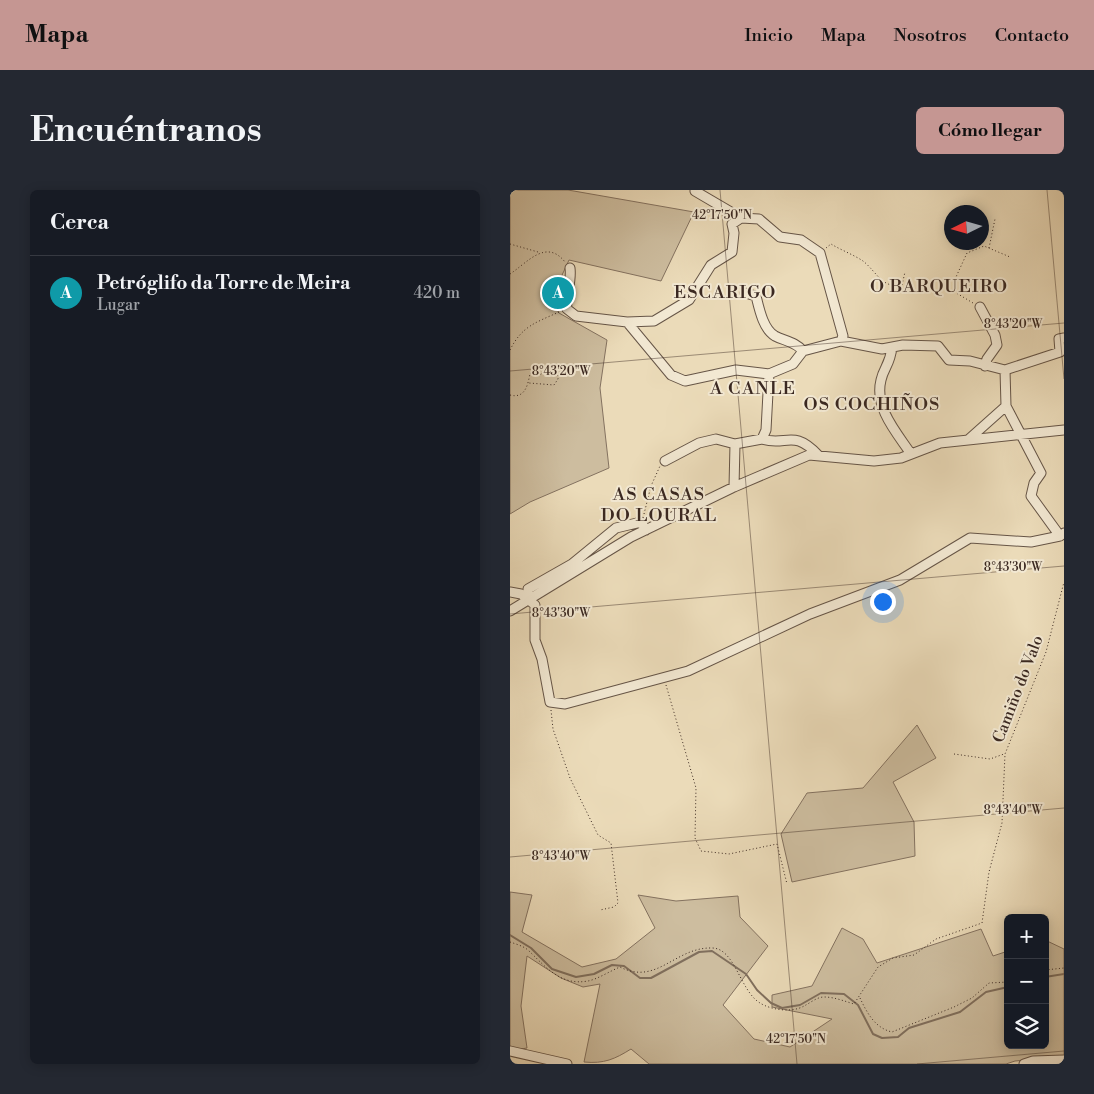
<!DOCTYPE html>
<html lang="es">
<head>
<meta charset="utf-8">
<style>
	body { margin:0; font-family:"Libre Bodoni",serif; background:#242831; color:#f1f3f6 }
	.controls { position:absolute; right:15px; bottom:15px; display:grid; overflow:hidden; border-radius:8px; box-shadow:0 2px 12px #0003 }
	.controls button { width:45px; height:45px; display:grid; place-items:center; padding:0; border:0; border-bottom:1px solid #363941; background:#171b24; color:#f1f3f6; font:25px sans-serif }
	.compass { position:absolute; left:434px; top:15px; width:45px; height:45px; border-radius:50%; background:#171b24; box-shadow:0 2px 12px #0003; rotate:265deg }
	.you { position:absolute; left:372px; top:411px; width:18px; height:18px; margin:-12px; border:4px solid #fff; border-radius:50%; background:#1a73e8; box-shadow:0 0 0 8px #1a73e833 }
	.badge { display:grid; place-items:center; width:32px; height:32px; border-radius:50%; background:#c59692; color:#fff; font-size:16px; font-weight:700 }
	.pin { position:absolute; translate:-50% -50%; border:2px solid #fff; box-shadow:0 1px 5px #0006 }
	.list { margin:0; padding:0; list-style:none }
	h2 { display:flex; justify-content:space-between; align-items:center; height:65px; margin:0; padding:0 20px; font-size:21px }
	h2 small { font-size:16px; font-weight:400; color:#9ea1a6 }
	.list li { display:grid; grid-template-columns:32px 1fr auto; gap:15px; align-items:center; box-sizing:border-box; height:75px; padding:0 20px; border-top:1px solid #363941 }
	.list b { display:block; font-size:19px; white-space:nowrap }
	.list p { margin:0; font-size:16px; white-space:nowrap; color:#9ea1a6 }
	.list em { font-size:16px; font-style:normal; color:#9ea1a6 }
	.icon { flex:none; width:28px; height:28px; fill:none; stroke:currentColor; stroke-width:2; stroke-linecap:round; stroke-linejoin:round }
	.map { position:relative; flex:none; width:554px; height:874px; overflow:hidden; border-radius:8px }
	header { display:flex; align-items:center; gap:30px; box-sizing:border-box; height:70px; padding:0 25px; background:#c59692; color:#111 }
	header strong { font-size:24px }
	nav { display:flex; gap:28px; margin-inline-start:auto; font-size:18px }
	.intro { display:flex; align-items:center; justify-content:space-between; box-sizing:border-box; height:120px; padding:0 30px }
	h1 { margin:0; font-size:35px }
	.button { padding:12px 22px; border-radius:8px; background:#c59692; color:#111; font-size:18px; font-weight:700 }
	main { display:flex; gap:30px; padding:0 30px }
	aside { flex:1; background:#171b24; border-radius:8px; box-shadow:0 2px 12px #0003 }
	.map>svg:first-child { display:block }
</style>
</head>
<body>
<header>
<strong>Mapa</strong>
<nav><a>Inicio</a><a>Mapa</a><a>Nosotros</a><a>Contacto</a></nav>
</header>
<div class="intro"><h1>Encuéntranos</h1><a class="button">Cómo llegar</a></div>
<main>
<aside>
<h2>Cerca<small></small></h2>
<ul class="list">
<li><span class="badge" style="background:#0f9aa8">A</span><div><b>Petróglifo da Torre de Meira</b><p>Lugar</p></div><em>420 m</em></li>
</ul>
</aside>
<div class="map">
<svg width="554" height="874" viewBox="0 0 554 874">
	<rect width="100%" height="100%" fill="#ebdbb9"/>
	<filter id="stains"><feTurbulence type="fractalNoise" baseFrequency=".004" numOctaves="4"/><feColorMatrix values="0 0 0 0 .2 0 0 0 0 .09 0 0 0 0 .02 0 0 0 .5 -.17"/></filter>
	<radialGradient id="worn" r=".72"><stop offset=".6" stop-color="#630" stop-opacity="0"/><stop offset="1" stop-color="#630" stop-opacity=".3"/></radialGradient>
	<path fill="#cdbd9f" stroke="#847260" d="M0 0H58L184 22 151 91 59 70 41 109 49 123 97 150 90 198 99 278 20 312 0 324Z
		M407 535 426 568 383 592 404 632 405 666 282 692 271 644 297 603 353 598Z
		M0 702 22 705 12 742 72 777 106 769 145 738 128 705 166 711 228 706 230 727 258 756 213 815 244 849 280 857 322 829 262 817V805L302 796 332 738 353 749 367 773 471 739 483 766 498 761V855H535V750L554 759V867L505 871 496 874H139L121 859C105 869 94 874 74 872L90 794 73 797 51 788 17 766 11 816 17 858 0 861Z"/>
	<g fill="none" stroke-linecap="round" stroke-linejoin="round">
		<path stroke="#806f5d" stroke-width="2" d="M0 745 21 758 42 779 66 787 84 784 102 775 114 776 130 788H141L189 762 202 761 236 784 247 800 261 813 272 818 290 815 311 803 334 804 348 815 363 844 372 848 388 847 399 838 450 822 476 802 498 797
			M535 787 554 784"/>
		<g stroke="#665547" stroke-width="11">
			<path id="minor" d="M185 1 231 28
				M60 78C62 93 55 105 57 119L66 126 117 132 161 185 175 191 226 180 259 184
				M235 103 246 106C249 118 253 139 265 146 275 151 286 152 293 161
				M470 117 485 145 487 155 477 169 475 176
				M117 132 144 131 179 110 201 75 222 62 224 43 222 34 231 28 249 29 270 47 291 50 310 63 333 146 331 151 293 161 283 174 259 184 256 240 252 249 225 254 224 297
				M331 151 372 159 393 155 428 156 439 170 460 171 495 180 550 162 549 149 554 148
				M382 157C380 175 374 177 371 190 364 218 387 243 401 264
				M495 180 496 216 531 283 524 293 521 306 550 346
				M252 249C276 257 283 238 308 265
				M459 249 496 216
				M155 271 189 253 206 249 225 254
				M0 402 11 404 25 415V450L32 469 40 512 55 514 178 481 300 424 390 390 460 348 521 352 550 346 554 343
				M19 409 18 399 62 374 106 338 131 332 136 340
				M0 421 121 347 224 297 299 265 364 271 391 268 430 253 554 240
				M0 861 57 874
				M514 874 523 871 554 870"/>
		</g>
		<path stroke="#3a2821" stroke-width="1" stroke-dasharray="1 2.5" stroke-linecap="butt" d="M0 54 28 62
			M316 58 321 54C331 60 344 65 353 71 367 82 372 99 392 95L395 82
			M479 58 485 29
			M0 84C17 73 36 48 55 72
			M463 113 443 101 446 87 457 63 474 56 500 67
			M0 160C12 136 25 133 49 122
			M0 205C15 209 18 195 20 183L28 185 43 180 48 183V189L44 195 19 193
			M134 324 141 296 150 276
			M156 495 186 598 185 648 191 661 219 664 267 654 277 694
			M41 520 43 539 60 588 88 645 101 653 108 713 104 717 90 720
			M444 564 480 569 494 564
			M0 752C6 754 13 756 18 760 36 777 50 796 78 791 88 789 100 781 110 777 147 796 165 757 202 758 225 758 230 801 250 813 261 820 282 823 294 816 300 813 307 807 314 807 324 807 334 811 344 814L368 777 383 768 404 765 426 749 472 733 479 682 492 633 495 564 536 462 554 392
			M535 780 554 778
			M350 808C357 823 365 838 382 842L444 817 462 808 479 793 498 792"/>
		<use href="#minor" stroke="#f2e8d2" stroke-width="9"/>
	</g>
	<path fill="none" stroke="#3a2821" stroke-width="1" stroke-opacity="0.45" d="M210 0 287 874M537 0 554 189M0 181 554 133M0 424 554 376M0 667 554 618M407 874 554 861"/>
	<g text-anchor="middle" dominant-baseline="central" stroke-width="4" stroke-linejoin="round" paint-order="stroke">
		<g font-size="16" fill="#3a2821" stroke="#f2e8d2">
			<text transform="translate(508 499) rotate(-69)">Camiño do Valo</text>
		</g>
		<g font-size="18" letter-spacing="1" fill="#3a2821" stroke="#f2e8d2">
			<text x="429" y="96">O BARQUEIRO</text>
			<text x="215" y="102">ESCARIGO</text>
			<text x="243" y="198">A CANLE</text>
			<text x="362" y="214">OS COCHIÑOS</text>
			<text x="149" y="304">AS CASAS<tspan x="149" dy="21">DO LOURAL</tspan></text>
		</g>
	</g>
	<g font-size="12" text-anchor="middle" fill="#3a2821" stroke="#f2e8d2" stroke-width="4" stroke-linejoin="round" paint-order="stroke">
		<text x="212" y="29">42°17'50"N</text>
		<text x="503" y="138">8°43'20"W</text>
		<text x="51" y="185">8°43'20"W</text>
		<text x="503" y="381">8°43'30"W</text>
		<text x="51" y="427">8°43'30"W</text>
		<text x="503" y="624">8°43'40"W</text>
		<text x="51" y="670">8°43'40"W</text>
		<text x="286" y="853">42°17'50"N</text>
	</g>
	<rect width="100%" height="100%" filter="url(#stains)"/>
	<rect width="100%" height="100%" fill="url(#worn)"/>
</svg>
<div class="controls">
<button>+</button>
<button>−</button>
<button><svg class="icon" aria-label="layers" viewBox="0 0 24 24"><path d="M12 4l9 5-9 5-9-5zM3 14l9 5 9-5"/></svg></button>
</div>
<svg class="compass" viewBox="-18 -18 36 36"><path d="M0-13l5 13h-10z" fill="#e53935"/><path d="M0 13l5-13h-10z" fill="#9ea1a6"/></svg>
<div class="you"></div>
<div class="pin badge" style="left:48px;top:103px;background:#0f9aa8">A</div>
</div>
</main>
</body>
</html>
